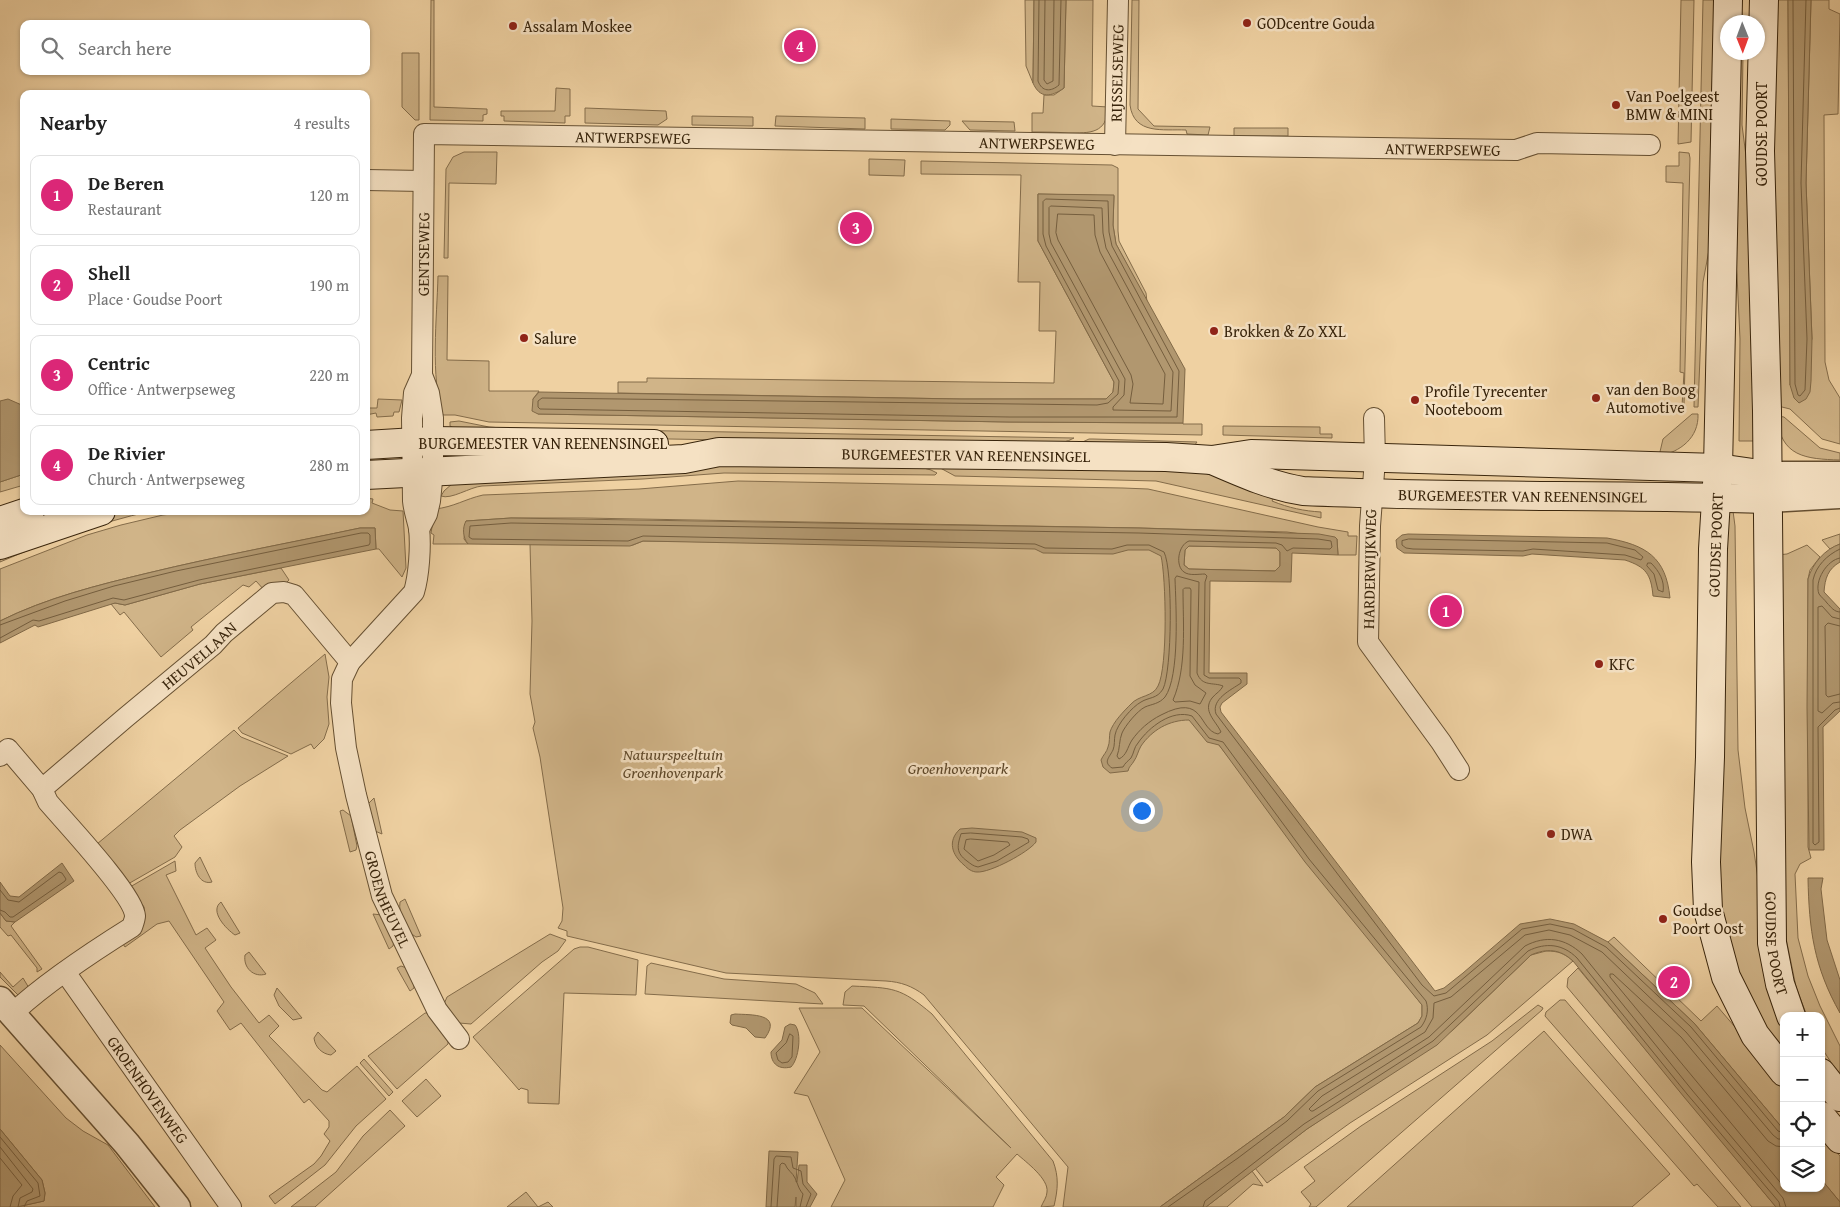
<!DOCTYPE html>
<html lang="en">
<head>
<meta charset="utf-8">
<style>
	body { margin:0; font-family:"Gentium Book Plus",serif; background:#f6f6f6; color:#222 }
	.controls { position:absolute; right:15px; bottom:15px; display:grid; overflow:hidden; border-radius:10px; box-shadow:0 1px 4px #0004 }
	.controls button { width:45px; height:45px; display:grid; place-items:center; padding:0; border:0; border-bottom:1px solid #e0e0e0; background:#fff; color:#222; font:25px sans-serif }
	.compass { position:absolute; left:1720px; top:15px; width:45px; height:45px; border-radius:50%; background:#fff; box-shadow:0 1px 4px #0004; rotate:179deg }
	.you { position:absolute; left:1141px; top:810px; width:18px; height:18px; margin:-12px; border:4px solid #fff; border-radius:50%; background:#1a73e8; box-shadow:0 0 0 8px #1a73e833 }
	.badge { display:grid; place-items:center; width:32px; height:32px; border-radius:50%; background:#db2777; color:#fff; font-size:16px; font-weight:700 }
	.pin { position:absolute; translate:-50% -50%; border:2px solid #fff; box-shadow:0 1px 5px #0006 }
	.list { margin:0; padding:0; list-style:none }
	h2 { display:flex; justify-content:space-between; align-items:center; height:65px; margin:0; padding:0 20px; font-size:21px }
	h2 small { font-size:16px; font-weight:400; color:#767676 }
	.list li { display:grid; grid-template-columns:32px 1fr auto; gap:15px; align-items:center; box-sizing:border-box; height:80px; margin:0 10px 10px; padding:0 10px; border:1px solid #e0e0e0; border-radius:10px }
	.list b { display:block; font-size:19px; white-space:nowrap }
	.list p { margin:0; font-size:16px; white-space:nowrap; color:#767676 }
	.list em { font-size:16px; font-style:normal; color:#767676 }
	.icon { flex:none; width:28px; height:28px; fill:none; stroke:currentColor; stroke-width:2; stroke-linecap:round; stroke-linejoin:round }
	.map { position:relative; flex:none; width:1840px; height:1207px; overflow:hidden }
	.search { position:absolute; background:#fff; box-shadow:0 1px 4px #0004; left:20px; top:20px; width:350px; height:55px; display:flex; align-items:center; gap:12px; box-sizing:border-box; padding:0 18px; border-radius:10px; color:#767676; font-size:19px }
	.panel { position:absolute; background:#fff; box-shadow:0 1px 4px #0004; left:20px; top:90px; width:350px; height:425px; border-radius:10px }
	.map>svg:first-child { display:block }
</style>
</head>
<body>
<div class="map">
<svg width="1840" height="1207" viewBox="0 0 1840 1207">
	<rect width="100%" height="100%" fill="#efd1a2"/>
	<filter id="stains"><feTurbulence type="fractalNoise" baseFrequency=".004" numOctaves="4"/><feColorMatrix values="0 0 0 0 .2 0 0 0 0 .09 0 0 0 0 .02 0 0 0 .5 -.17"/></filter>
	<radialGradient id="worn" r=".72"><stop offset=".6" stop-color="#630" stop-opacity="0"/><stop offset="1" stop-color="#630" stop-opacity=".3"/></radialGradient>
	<path fill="#d0b488" stroke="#846c4a" d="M431 0H434V107L487 109V114L483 115V121L430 120Z
		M1025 0H1034L1033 83 1026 66Z
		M1066 0H1093L1092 106 1108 107C1107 134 1090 133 1068 133 1056 132 1044 132 1032 132V113H1043L1044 95H1054L1064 88Z
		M1132 0H1139L1138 109 1154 126 1210 127 1208 135 1187 134 1186 130C1163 129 1134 135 1130 105Z
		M1681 0H1694L1691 142 1678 144Z
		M1703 0H1718L1712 234 1703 282 1698 407H1694Z
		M1776 0H1788L1790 385 1812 339 1806 183 1811 0H1829V9L1840 14 1838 114 1824 115 1825 362 1829 380 1840 398V444L1822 439 1790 409 1778 406 1774 138Z
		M402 53H419V120H415L402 107Z
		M1736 53H1743L1742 125 1755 226 1756 441H1739L1740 339 1737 275 1733 228Z
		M556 88 570 89V116H565V123L504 121V116H501V111H555Z
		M585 108 666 111 667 119 658 125 585 123Z
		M692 116 753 117V126L692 125Z
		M776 116 865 118V129L775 126Z
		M891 119 950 121V125L945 130 891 129Z
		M962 121 1014 122 1015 131 970 130Z
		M1234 128H1288V136H1234Z
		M464 152H497L496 184 449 183 448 258H444L446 169 453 157Z
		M1679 152 1689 153 1690 158 1684 406H1682L1684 373 1680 372 1683 183 1666 182V166H1679Z
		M869 159 905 160 904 176 869 175Z
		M921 161 1112 165 1118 168V231L1119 241 1146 293 1147 302 1116 244 1113 225 1114 196 1038 194V241L1114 382 1113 392 1106 399H961L618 393V382H647V378L1054 383 1056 331H1039L1040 282H1018L1021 175 921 174Z
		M438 276H448L447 360 489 361V391H539L533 399 538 414 1009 422 1183 423V424H1202V435L489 422 455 415H443C430 378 437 317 438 276Z
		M378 399 402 400 399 412H394L393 416 377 417 376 413 366 415V408H377Z
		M1692 414H1698C1699 438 1680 452 1659 456L1663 439Z
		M1777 416 1784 417 1820 448 1840 453V460C1806 459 1780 457 1777 416Z
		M459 421 489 427 502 428 1074 438C1060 446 1043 444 1028 445L490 436 459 431 450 426V422Z
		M1223 426 1320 427V434H1332V438L1223 435Z
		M1089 439H1093L1197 442 1194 446H1074Z
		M725 464 920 467 931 470 937 473 935 475 724 473 643 479 482 486C470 487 451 500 441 496L444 491 453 483Z
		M933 464 1188 470 1219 476 1275 496 1272 501C1289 508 1304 511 1321 512V518L1156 481 955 476Z
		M24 474V485L0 492V482Z
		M738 481 1123 488 1148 489 1318 527 1348 532V536H1357L1356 555H1338L1337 539 1287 532 1139 528 583 518H511L466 521 464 539 468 544H433L434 535 431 533 435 509C454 507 465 499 483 495L639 489Z
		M366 498 373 499 372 503 390 510 403 511 406 568 402 577 379 549H376L375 528H360C290 543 218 556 148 573 98 585 46 598 0 621V569L87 535 121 525 163 515 193 511H366Z
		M1729 507 1733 511 1735 526 1738 750 1745 808 1754 852 1780 1021 1784 1029V1055L1765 1030 1732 960 1722 915 1719 864 1722 621Z
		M117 511H151C98 523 49 541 0 562V554L66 528Z
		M1840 534V544L1830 549 1822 540Z
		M643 541 1168 547 1219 745 1422 1005V1016L1418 1023 1315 1087 1284 1117 1160 1207H1063L1068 1167 924 995C912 986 901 982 886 981L726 973 567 936V931L558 928 562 921 563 908 540 757 533 728 535 722 530 694 532 621 530 544 633 545Z
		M1807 545 1820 557 1810 570 1808 579V847L1811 858 1800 864 1795 874 1798 938 1808 976 1820 1006 1840 1046V1076L1821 1047V1016H1807L1796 987 1786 938 1777 555 1787 554Z
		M1189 546 1276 548 1280 552V566L1275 571 1189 569 1184 565 1185 550Z
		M281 568 289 580 283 586 265 591 256 581 249 587 243 585 191 627 193 630 161 657 124 612 120 615 111 604 115 603 125 605 200 584Z
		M325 654 329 677 327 697 329 724 324 739 314 749 311 744 291 754 242 733 238 728Z
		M234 730 241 737 288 756 240 786 180 830 174 836 182 847 175 857 128 884 97 844Z
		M374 798 382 834 375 831 368 804Z
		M343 810 351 816 357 846 356 850 350 852 340 811Z
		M200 857 212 882C201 885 195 873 195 863Z
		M175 861 176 871 166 875 196 935 207 928 216 940 205 948 231 987 259 1023 269 1015 279 1026 269 1036 322 1090 327 1092 357 1066 386 1099 356 1126 325 1165 275 1204 269 1196 314 1164 321 1156 330 1141 324 1134 329 1127V1121L309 1099 304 1103 241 1023 230 1030 217 1011 224 1002 169 921 157 924 125 947 121 941 145 916 144 907 130 887Z
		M405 899 421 936 416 937C406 932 398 913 400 902Z
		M221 902 240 933 235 935C226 929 209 911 221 902Z
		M0 913 6 921 15 922 11 926 42 969 37 972V968L11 935 8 936 0 927Z
		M373 914 382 915 394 941 393 946 389 949Z
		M550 934 566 940 558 951 542 962 471 1024 459 1023 444 1004 447 997Z
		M1614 937 1701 1021 1717 1006 1741 1034 1784 1090V1130L1694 1023 1608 942Z
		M580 947H588L638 960 636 995 564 993 559 1104 528 1103V1090L521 1088 519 1090 473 1037 574 949Z
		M1546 951C1558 951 1564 953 1573 961L1487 1035 1350 1123 1267 1183 1255 1168 1307 1129 1453 1030 1531 955Z
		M249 952 266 974C254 978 243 968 245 955Z
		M651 963 724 979 796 984 815 993 823 1004 645 994 647 966Z
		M401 966C410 968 415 979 414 988L410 991 397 968Z
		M1578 968 1776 1207H1752L1567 987 1568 978Z
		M0 972 13 987 23 978 29 988 19 996 0 977Z
		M852 986C893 988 900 987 932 1014L1053 1161C1059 1177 1058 1189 1054 1206L1041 1207C1043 1202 1047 1197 1047 1192 1049 1179 1026 1162 1017 1154L996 1177 1004 1185 993 1207H831L845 1180 808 1096 794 1093 820 1052 799 1008H862L1011 1148 864 1006 843 1005 845 992Z
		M277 988 302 1018 293 1020 279 1006 274 995Z
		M1560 1000H1565L1741 1207H1718L1697 1184 1694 1186 1545 1016 1546 1012Z
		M1538 1005 1543 1008 1542 1010 1316 1207H1309L1311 1204 1301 1192 1315 1181 1304 1167 1361 1126 1492 1041Z
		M425 1013H428L448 1032V1044L397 1089 368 1056Z
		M1544 1031 1670 1174 1632 1207H1347Z
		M318 1032 336 1051 331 1055C322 1054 315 1047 314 1038Z
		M0 1045 66 1118 83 1131 108 1145 155 1207H17L44 1201 45 1193 42 1180 0 1129Z
		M364 1059 393 1092 389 1096 360 1063Z
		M426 1079 441 1096 417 1117 402 1101Z
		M390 1110 405 1126 315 1207H291L336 1172 363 1136Z
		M1821 1134 1840 1156V1202L1821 1179Z
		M1252 1171 1263 1186 1253 1184 1227 1207H1206Z
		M526 1192 538 1207 548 1202 553 1207H507Z"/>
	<path fill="#b1976f" stroke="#816947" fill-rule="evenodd" d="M1034 0H1066L1064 88C1051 97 1040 99 1033 83Z
		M1788 0H1811L1806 183 1812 339 1811 381 1810 392 1806 399 1799 403 1794 398 1790 385Z
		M1038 194 1114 195 1113 225 1116 244 1185 369 1183 423 1009 422 538 414 532 411 533 399 539 392 961 399H1106L1113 392 1114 382 1038 241Z
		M8 399 24 406V474L0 482V401Z
		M511 518 1139 528 1319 534 1335 537 1337 539 1338 555 1292 553 1291 582 1210 581 1209 673H1247V684L1222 703 1220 707 1221 712 1435 991 1444 988 1463 973 1520 924 1550 919 1574 924 1608 942 1694 1023 1784 1130V1188H1821V1179L1840 1202V1207H1776L1684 1097 1573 961C1560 949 1547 948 1531 955L1437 1045 1307 1129 1206 1207H1160L1284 1117 1315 1087 1418 1023 1422 1016V1005L1305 862 1219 745 1207 742 1189 720C1169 720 1152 730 1141 746 1138 751 1137 757 1134 761 1132 765 1129 766 1128 771L1110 773 1103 767 1101 760C1103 755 1107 752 1108 747 1110 742 1109 737 1110 732 1113 722 1124 711 1131 704 1139 695 1153 697 1158 686 1168 667 1166 577 1161 556L1149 550H1128L1113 554 1043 553 1035 549 643 541 630 546 468 544C463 538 462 528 466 521ZM1189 546 1276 548 1280 552V566L1275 571 1189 569 1184 565 1185 550Z
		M360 528H375L376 549 200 584 125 605 115 603 38 627 35 625 0 643V621C46 598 98 585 148 573 218 556 289 543 360 528Z
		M1408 534 1607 538C1646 545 1666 557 1670 598L1653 596C1651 574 1646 567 1625 560L1532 554 1523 556 1404 553 1397 548 1396 540 1402 535Z
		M1840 544V562C1828 569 1825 578 1824 592L1840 609V711L1823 727 1824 850H1809L1807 707 1808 579C1812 564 1825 549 1840 544Z
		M972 828 1022 832 1036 838V842C1029 852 990 873 977 872 972 872 968 869 964 865 952 855 947 841 960 829Z
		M62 863 74 881 15 922 6 921 0 913V882L10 896 19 897Z
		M1808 878H1823L1821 889 1827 940 1840 980V1013C1814 967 1809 930 1808 878Z
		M735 1014C751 1015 783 1013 765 1038L755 1037 746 1028 732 1025 730 1023 731 1015Z
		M790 1024 795 1025C802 1033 799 1059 791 1067 779 1070 771 1064 771 1052L782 1040 785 1027Z
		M0 1129 42 1180 45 1193 44 1201 17 1207H0Z
		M769 1151 798 1152 796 1182H797L799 1165H807V1182L817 1194 810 1207H796V1197L795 1207H766Z"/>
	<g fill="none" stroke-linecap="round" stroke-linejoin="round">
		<path stroke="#755e3e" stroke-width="1" d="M1039 0 1038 81C1042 92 1051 92 1059 85L1061 0
			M1045 0 1044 80 1047 84 1053 81 1054 0
			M1793 0 1795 384 1798 395 1800 396 1805 390 1807 339 1801 183 1806 0
			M1046 199 1108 201 1109 232 1112 246 1179 371 1177 417H1009L540 409 538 407V401L542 398 1097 405 1108 403 1118 394 1119 381 1046 246 1043 234V202Z
			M1051 206 1102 208 1103 233 1106 248 1173 372 1171 411 1113 410V407L1124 395 1125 379 1051 243 1049 234V208Z
			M1058 214 1094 215 1095 235 1100 252 1165 374 1163 404 1130 403 1133 384 1131 375 1058 240 1056 233Z
			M1409 539 1607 543 1635 550 1643 557 1641 560 1625 555 1533 549 1523 551 1413 549 1406 548 1402 545V541Z
			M1840 549C1827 555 1816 566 1813 580V843L1815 845 1819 842 1818 727 1835 710 1840 708
			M1840 558C1827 560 1814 581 1819 594 1821 597 1825 600 1827 603 1831 607 1834 612 1840 612
			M1648 563H1651C1659 571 1665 581 1663 592L1658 590 1654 574 1647 566Z
			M1177 576 1199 582 1197 673C1202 687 1213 682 1223 686 1221 691 1216 693 1212 698 1202 711 1216 721 1221 732L1218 734C1198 730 1205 692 1161 715 1149 721 1139 730 1132 740 1127 748 1127 755 1119 759L1117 756C1120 749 1119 740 1122 733 1125 726 1137 711 1145 707 1152 704 1159 704 1165 697 1180 676 1176 606 1175 579Z
			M1185 588H1190L1191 590 1190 676 1195 685 1206 693 1200 704 1190 701 1175 702 1173 700C1187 668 1183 624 1183 590Z
			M1840 619 1832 617 1822 606 1818 607V711L1822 713 1833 703 1840 702
			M0 625 65 601 114 586 176 571 361 533H368L370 535V543L369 545 199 580 124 600 113 598 39 621 33 620 0 638
			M1840 626 1828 623 1825 626 1826 695 1828 697 1840 694
			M971 833 1022 837 1028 839 1029 842 997 861 978 867C973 866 971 864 967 861 956 853 957 846 961 834Z
			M971 839 1008 842 1010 845 994 855 978 861 964 849 966 840Z
			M0 890 8 900 19 902 59 872 62 873 66 879 65 881 13 917H10L5 912 0 910
			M790 1034 793 1036 792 1057 788 1062 782 1063 778 1060 776 1053 786 1043Z
			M0 1137 38 1183 40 1196 27 1201 24 1207
			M1784 1139H1778L1773 1135 1686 1032 1602 952 1570 935 1549 930 1525 935 1451 997 1434 1003 1433 1018 1425 1032 1322 1096 1309 1109 1311 1111H1313L1429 1037 1525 946C1546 935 1565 938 1582 954L1692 1090 1783 1198 1786 1207
			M0 1147 33 1189 32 1192 20 1198 18 1207
			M1784 1147 1776 1146 1768 1141 1681 1037 1613 974H1610V977L1784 1187
			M0 1158 22 1185 13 1196 10 1207
			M771 1207 774 1159 776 1156 791 1157 793 1168 801 1171 803 1184 811 1194 806 1207
			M777 1207 780 1165 782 1163 785 1164C787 1170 793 1173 795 1178 798 1184 798 1188 803 1194L800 1207
			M1168 1207 1238 1158 1287 1121 1318 1091 1421 1027C1427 1019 1429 1010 1426 1001L1309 859 1223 742 1209 738 1192 716C1172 709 1149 727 1138 743 1134 747 1134 753 1131 758 1128 761 1125 763 1123 767L1112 768C1103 762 1109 758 1113 750 1115 745 1114 740 1115 735 1117 724 1132 707 1141 702 1149 697 1157 699 1163 689 1172 671 1173 570 1164 552L1149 545H1127L1112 549 1045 548 1035 544 643 536 628 541 472 539 469 537 470 526 511 523 1139 533 1318 539 1331 541 1332 547 1330 549 1293 548 1287 551 1282 545 1276 543 1189 541C1178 545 1175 566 1184 572 1189 576 1199 574 1205 574L1207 576 1205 582 1204 675 1209 678H1239L1241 680V683C1231 690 1211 699 1216 714L1422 985 1434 996 1446 993 1522 929 1550 924 1573 929 1606 947 1691 1027 1778 1131 1784 1133
			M1203 1207 1205 1201 1304 1124 1433 1041 1528 951C1546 942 1563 944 1577 958L1687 1094 1779 1202 1780 1207"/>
		<g stroke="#665032" stroke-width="22">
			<g id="minor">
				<path id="s1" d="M1115 145 1118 0"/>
				<path d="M366 180 423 181"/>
				<path id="s2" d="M422 375 414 393 412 418 413 501C414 511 417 519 419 528 421 546 419 575 414 592L350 662 342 679 341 703 346 748 356 795 382 896 437 1010 459 1039"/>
				<path d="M1374 418 1375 459 1370 526 1368 642 1441 742 1459 770"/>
				<path id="s3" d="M419 529 427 514 430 501 433 471V418L429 393 422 375 424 134 1516 150 1537 143 1650 145"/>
				<path d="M0 756 8 749 42 789 48 802C65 822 134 895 135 916 135 919 133 924 132 927 92 952 46 982 12 1014"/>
				<path id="s4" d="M42 789 125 718 213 645 224 633 272 593 284 592 294 595 350 662"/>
				<path id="s5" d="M65 972 231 1207"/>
			</g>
		</g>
		<g stroke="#665032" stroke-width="29">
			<path id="tertiary" d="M1767 475H1840
				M1767 499 1840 495
				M0 1000 127 1144 177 1207"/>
		</g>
		<g stroke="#39250c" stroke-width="30">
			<g id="secondary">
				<path d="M1728 0 1718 468 1713 549 1710 757 1706 862 1708 910 1726 977 1755 1035 1784 1072"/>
				<path id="s6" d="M1764 0 1760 151 1767 411 1772 943 1780 984 1791 1016"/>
				<path d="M366 445 432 441 654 444"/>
				<path id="s7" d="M1212 460C1242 473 1271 486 1303 491 1458 498 1612 494 1767 499"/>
				<path id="s8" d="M366 475 684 459 719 452 1166 457 1212 460 1251 454 1718 468 1767 475"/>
				<path d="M0 521 30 511"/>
				<path d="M0 545 101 511"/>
				<path d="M1821 1073 1840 1097"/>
				<path d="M1821 1116 1840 1139"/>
			</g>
		</g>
		<use href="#minor" stroke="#f5e1c3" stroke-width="20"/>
		<use href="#tertiary" stroke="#f5e1c3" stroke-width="26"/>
		<use href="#secondary" stroke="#f5e1c3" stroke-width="28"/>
	</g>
	<g fill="#8f2418" stroke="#f5e1c3" stroke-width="2">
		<circle cx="1247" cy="23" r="5"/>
		<circle cx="513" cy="26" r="5"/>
		<circle cx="1616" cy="105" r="5"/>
		<circle cx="1214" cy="331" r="5"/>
		<circle cx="524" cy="338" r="5"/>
		<circle cx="1596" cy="398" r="5"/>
		<circle cx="1415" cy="400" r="5"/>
		<circle cx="1599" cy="664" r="5"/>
		<circle cx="1551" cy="834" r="5"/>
		<circle cx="1663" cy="919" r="5"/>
	</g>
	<g text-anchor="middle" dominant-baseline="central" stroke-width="5" stroke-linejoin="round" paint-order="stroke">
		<g font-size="16" fill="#39250c" stroke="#f5e1c3" text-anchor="start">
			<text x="1257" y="23">GODcentre Gouda</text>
			<text x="523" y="26">Assalam Moskee</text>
			<text x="1626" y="96">Van Poelgeest<tspan x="1626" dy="18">BMW &amp; MINI</tspan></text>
			<text x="1224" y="331">Brokken &amp; Zo XXL</text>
			<text x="534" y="338">Salure</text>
			<text x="1606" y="389">van den Boog<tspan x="1606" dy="18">Automotive</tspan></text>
			<text x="1425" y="391">Profile Tyrecenter<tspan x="1425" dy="18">Nooteboom</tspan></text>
			<text x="1609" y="664">KFC</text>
			<text x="1561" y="834">DWA</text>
			<text x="1673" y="910">Goudse<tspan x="1673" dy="18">Poort Oost</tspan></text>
		</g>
		<g font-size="16" fill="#39250c" stroke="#f5e1c3">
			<text stroke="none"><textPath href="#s1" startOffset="72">RIJSSELSEWEG</textPath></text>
			<text transform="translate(1761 134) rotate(-90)">GOUDSE POORT</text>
			<text stroke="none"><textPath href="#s3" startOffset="608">ANTWERPSEWEG</textPath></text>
			<text stroke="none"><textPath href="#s3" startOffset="1012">ANTWERPSEWEG</textPath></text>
			<text stroke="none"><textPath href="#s3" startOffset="1418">ANTWERPSEWEG</textPath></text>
			<text stroke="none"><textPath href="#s3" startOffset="279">GENTSEWEG</textPath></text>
			<text x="543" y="443">BURGEMEESTER VAN REENENSINGEL</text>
			<text stroke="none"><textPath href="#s8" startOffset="601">BURGEMEESTER VAN REENENSINGEL</textPath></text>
			<text stroke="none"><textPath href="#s7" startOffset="316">BURGEMEESTER VAN REENENSINGEL</textPath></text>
			<text transform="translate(1715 545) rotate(-88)">GOUDSE POORT</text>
			<text transform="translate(1369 569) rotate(-89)">HARDERWIJKWEG</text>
			<text stroke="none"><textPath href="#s4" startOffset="206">HEUVELLAAN</textPath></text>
			<text stroke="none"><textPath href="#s2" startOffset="560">GROENHEUVEL</textPath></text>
			<text stroke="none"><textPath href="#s6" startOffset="944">GOUDSE POORT</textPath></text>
			<text stroke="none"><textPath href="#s5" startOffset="144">GROENHOVENWEG</textPath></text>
		</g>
		<g font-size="16" font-style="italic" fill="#5f492b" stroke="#f5e1c3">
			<text x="673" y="754">Natuurspeeltuin<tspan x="673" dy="18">Groenhovenpark</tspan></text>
			<text x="958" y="768">Groenhovenpark</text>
		</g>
	</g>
	<rect width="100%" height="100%" filter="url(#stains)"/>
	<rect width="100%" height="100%" fill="url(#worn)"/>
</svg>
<div class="controls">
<button>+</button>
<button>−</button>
<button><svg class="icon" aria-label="locate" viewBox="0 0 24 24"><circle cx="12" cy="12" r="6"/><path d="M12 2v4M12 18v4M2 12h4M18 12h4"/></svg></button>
<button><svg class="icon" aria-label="layers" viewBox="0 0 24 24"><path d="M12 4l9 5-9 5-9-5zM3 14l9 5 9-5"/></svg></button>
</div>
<svg class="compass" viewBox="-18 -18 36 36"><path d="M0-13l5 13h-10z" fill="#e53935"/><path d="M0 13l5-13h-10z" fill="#767676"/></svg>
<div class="you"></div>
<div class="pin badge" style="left:1446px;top:611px">1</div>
<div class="pin badge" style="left:1674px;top:982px">2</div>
<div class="pin badge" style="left:856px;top:228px">3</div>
<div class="pin badge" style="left:800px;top:46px">4</div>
<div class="search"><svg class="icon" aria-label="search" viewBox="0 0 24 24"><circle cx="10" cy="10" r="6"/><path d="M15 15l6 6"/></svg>Search here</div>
<section class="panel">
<h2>Nearby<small>4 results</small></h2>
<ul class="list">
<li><span class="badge">1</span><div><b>De Beren</b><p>Restaurant</p></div><em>120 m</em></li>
<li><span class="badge">2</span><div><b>Shell</b><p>Place · Goudse Poort</p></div><em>190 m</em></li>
<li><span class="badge">3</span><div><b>Centric</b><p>Office · Antwerpseweg</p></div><em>220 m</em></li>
<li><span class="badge">4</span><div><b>De Rivier</b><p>Church · Antwerpseweg</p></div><em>280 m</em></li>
</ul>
</section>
</div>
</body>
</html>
